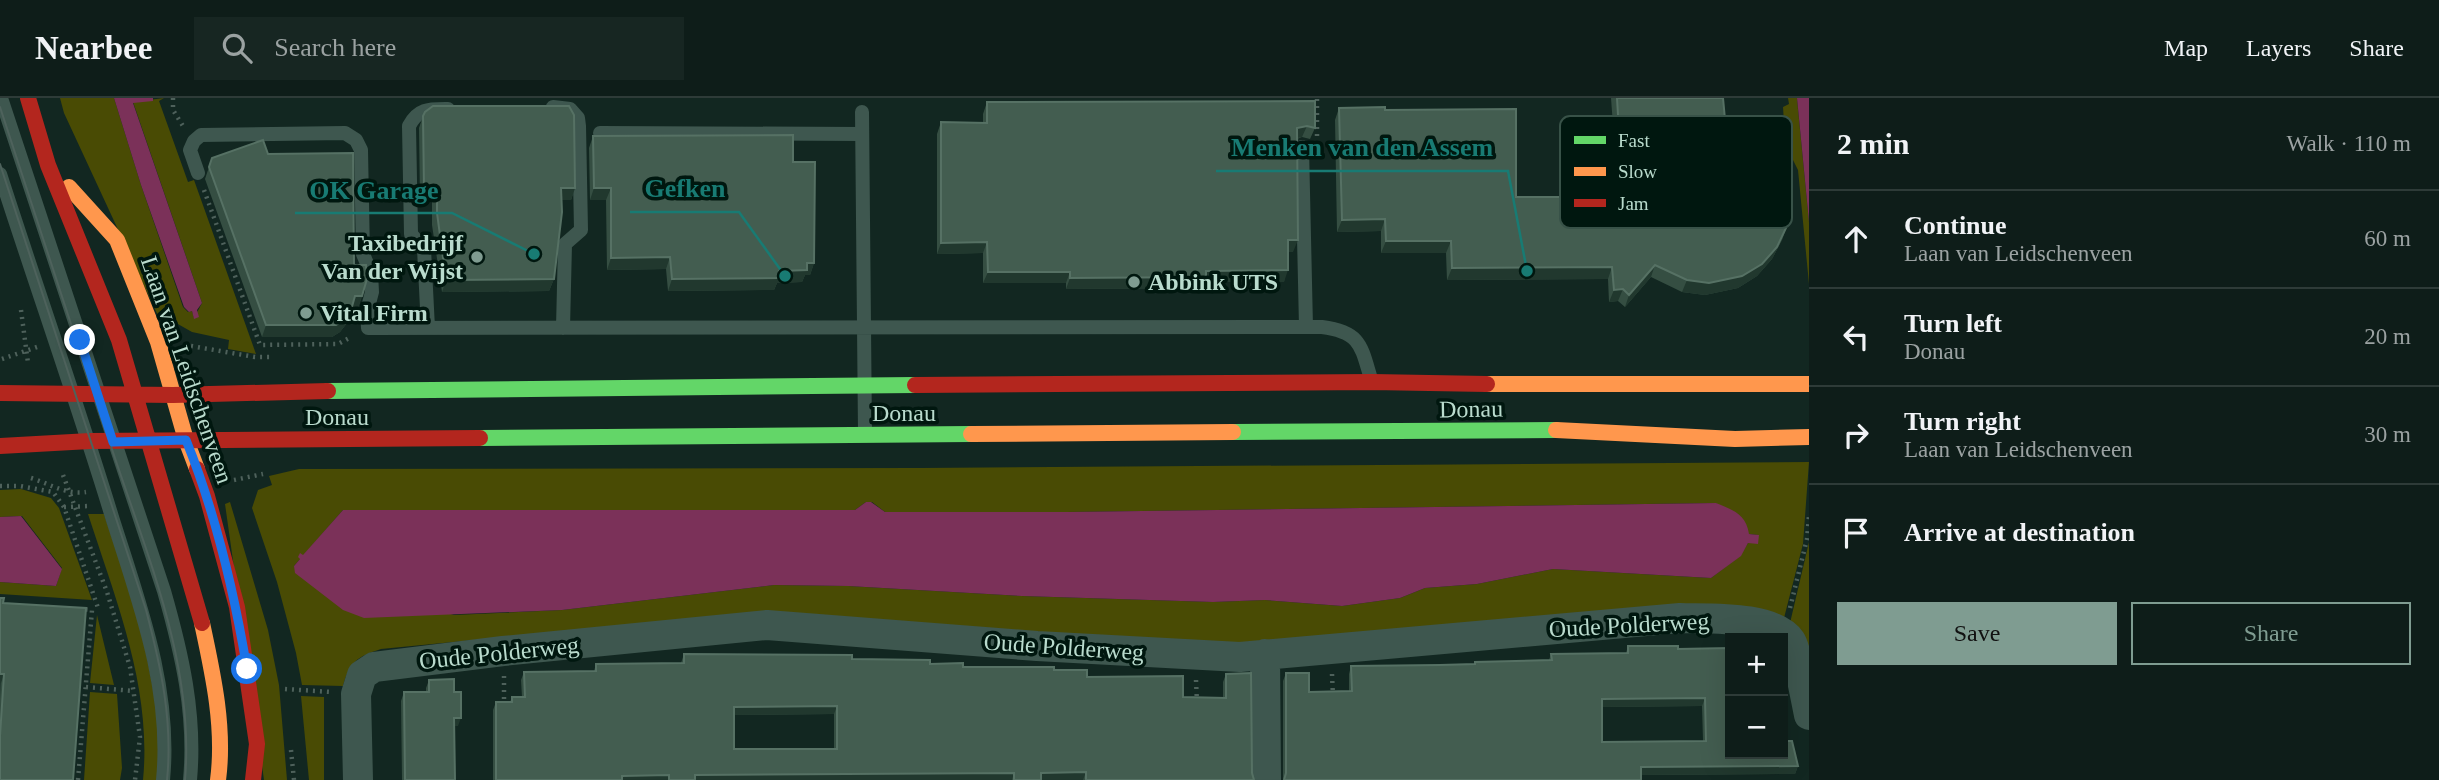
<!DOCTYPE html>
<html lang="en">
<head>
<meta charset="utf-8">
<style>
	body { margin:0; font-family:"Times New Roman",serif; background:#172622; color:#f1f3f6 }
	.controls { position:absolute; right:21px; bottom:21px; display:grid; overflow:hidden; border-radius:0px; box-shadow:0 7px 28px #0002 }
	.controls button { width:63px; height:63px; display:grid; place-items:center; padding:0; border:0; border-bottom:2px solid #2e3b38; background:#0e1d19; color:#f1f3f6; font:35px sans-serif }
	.stop { position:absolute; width:21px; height:21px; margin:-16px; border:5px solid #1a73e8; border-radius:50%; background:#fff }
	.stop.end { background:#1a73e8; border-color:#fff; box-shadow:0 2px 7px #0008 }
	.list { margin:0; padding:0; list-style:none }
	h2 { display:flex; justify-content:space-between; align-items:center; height:91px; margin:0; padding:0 28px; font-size:30px }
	h2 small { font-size:23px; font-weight:400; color:#9ba2a2 }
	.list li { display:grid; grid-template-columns:46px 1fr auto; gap:21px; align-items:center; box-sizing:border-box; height:98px; padding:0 28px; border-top:2px solid #2e3b38 }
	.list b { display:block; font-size:26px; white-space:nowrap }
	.list p { margin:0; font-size:23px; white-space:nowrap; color:#9ba2a2 }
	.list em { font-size:23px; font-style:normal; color:#9ba2a2 }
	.actions { display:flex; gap:14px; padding:21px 28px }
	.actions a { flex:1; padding:16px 0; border:2px solid #7f9c91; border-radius:0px; text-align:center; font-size:24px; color:#7f9c91 }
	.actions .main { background:#7f9c91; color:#111 }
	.icon { flex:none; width:38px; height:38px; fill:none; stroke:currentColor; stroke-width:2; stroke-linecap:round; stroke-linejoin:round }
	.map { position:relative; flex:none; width:1809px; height:682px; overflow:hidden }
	header { display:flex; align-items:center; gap:42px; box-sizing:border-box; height:98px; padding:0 35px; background:#0e1d19; border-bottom:2px solid #2e3b38 }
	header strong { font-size:33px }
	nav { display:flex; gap:38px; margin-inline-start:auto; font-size:24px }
	.search { width:490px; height:63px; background:#172622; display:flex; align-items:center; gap:18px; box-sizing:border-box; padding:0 24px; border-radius:0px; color:#9ba2a2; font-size:26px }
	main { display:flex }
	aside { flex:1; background:#0e1d19 }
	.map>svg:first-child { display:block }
</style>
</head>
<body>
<header>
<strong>Nearbee</strong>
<div class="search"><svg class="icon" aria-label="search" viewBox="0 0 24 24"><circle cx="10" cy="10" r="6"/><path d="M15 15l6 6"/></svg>Search here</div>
<nav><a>Map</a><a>Layers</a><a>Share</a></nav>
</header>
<main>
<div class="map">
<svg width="1809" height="682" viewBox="0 0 1809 682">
	<rect width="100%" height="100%" fill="#122721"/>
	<path fill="#494b04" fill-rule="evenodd" d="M60 0H114L141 87 183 209 188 214 192 213 194 220 202 205 133 4 164 0 159 3 188 84 194 82 256 256 228 251 229 242 192 234 169 221 160 222 64 15Z
		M1788 0H1797L1798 11 1809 124V186L1798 72 1793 62 1773 38 1784 25 1783 9 1789 6Z
		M1809 364 1803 446 1784 520 1234 549 771 513 381 551C357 559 350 563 343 588L302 587 296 555 277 484 252 410 258 392 272 387 269 378 299 371 920 370ZM866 404H872L885 414H1068L1716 405 1749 436 1758 437 1748 445 1740 458 1711 480 1553 471 1477 486 1425 490 1400 500 1342 508 1265 502 1213 504 1022 498 848 488 774 487 562 512 454 517 294 468 343 412H855Z
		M21 391 51 400 59 410 92 502 0 496V484L56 488 62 470 22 418 0 419V392Z
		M230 404 268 532 279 587 287 682H264L225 406Z
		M88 416H104L140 523 159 622V682H143C152 589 116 503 88 416Z
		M1809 444V576L1790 525Z
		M97 517 114 587 90 585Z
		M90 594 117 596 122 670 120 682H84Z
		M301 598 324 599V682H309Z"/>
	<path fill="#7b3159" d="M114 0H153V3L133 5 202 205 197 212 199 219 194 221 192 213 189 214 184 209 141 87Z
		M1797 0H1809V124Z
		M866 404H871L885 414H1068L1716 405C1733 412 1746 416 1749 436L1759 437 1758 446 1748 445 1741 458 1711 480 1553 471 1477 486 1425 490 1400 500 1342 508 1265 502 1213 504 1022 498 848 488 774 487 562 512 364 520 343 512 295 475 294 468 300 461 298 459 300 455 303 457 343 412H855Z
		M21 418 62 471 56 488 0 484V419Z"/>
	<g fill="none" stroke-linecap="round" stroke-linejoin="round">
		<path stroke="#4e615b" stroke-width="4.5" stroke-dasharray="2 5" stroke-linecap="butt" d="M173 0V12L183 28
			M1317 38V0
			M204 92 260 247 338 246 351 239
			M21 212 28 265
			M191 248 255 259H272
			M2 261 37 249
			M63 377 107 494 130 569 140 639 135 682
			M31 380C50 386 66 397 86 394
			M234 382 263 376
			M0 388H20L53 394 64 409 98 510
			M64 409 90 408
			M1790 510 1807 441 1809 418
			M1332 576 1333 599
			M504 578V608
			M1196 582 1197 605
			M86 589 134 593
			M285 591 331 594
			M291 652 294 682
			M78 682 92 512 81 511"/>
		<path stroke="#3e574f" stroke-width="14" d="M1 0 164 493C182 556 196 616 190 682
			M553 9 570 11 578 20 579 28 581 132 565 146 563 230
			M862 14 865 335
			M600 35 862 36
			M1302 49 1306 229
			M198 75 190 52 194 43 201 37 345 35 356 42 361 52 363 156 371 175 372 194 367 213 368 230 1322 229C1361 234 1361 248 1371 281
			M0 76C37 191 77 304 112 419 139 504 172 591 163 682
			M428 230 424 151 411 136 409 28C418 10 430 11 448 11"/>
		<path stroke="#3e574f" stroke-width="30" d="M1265 556 1266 682
			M358 682 356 596 362 577 374 569 503 553 767 527 1037 548 1240 559 1680 520C1709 521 1773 517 1791 543 1797 552 1806 603 1809 617"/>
		<path stroke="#63d668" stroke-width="16" d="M328 293 915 287
			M1233 334 1556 332
			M480 340 971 336"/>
		<path stroke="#ff974d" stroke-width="16" d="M69 89 117 142 158 244 186 342 197 371
			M1487 286H1809
			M1556 332 1735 341 1809 339
			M971 336 1233 334
			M202 525C213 576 225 630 218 682"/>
		<path stroke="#b3261e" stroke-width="16" d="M28 0 48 67 119 242 202 525
			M915 287 1372 284 1487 286
			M0 295 173 297 328 293
			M0 348 90 343 480 340
			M197 371 207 398 237 509 257 646 253 682"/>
		<path stroke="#4e625c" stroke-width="2" d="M0 9C36 120 73 231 109 342 145 453 195 564 185 682
			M0 66 146 512C161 569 173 623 167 682"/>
	</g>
	<path fill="#354e42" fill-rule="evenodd" d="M1611 0H1723L1726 32 1786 130 1782 142 1772 161 1757 178 1738 190 1705 197 1682 194 1651 179 1625 209 1618 203 1609 204 1608 181 1447 182 1446 155H1381V133L1337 134 1335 22 1339 10 1385 12 1516 99H1603L1602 81 1606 69H1616Z
		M1315 3V30L1310 41 1302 39 1297 41 1293 154H1288L1284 184H1204L1202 190 1066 191V185H983V155L937 156V36L941 24 983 25V16L987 4Z
		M423 18 575 90 571 102H561L554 181 549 193 442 194 432 127V103H420L419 30Z
		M593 38 793 64 814 165 810 177H805L802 184 777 185 774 192 668 193 666 171 607 172 606 102H590L589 50Z
		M268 56 354 167 362 198 358 210H352L347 225 340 234 332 239H262L205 81 212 60Z
		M3 505 86 510 0 682V600Z
		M1628 548 1678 551 1730 550V656L1798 668 1795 676 1641 677V682H1283V583L1286 575 1309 594 1349 593V576L1351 568 1440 567 1474 566 1475 564 1549 562 1551 556 1626 555ZM1702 608 1703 643 1602 644V609Z
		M684 556 852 561 930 566 963 569 1054 572 1183 599 1223 600V584L1226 576 1254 682H493V612L496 604H510L512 599H522L521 582 524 574 594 573 596 566 681 565ZM834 616V651H734V617Z
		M429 582 454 594 458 628H454L455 682H402L401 603 404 594H426V590Z"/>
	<path fill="#21382e" d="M1307 28 1302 39 1293 41 1297 30Z
		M561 90H575L571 102H557Z
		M594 90H611L606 102H590Z
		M424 91H437L432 103H420Z
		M1385 121 1381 133 1337 134 1342 122Z
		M1786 130 1782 142 1772 161 1757 178 1738 190 1705 197 1682 194 1687 182Z
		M1288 142H1298L1293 154H1284Z
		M1386 143H1451L1446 155H1381Z
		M987 144 983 155 937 156 941 145Z
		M670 159 666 171 607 172 611 160Z
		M807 165H814L810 177H805L802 184 777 185 774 192 668 193 672 181 779 173Z
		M1655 167 1651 179 1625 209 1629 197Z
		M1612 169 1608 181 1447 182 1452 170Z
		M1288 172 1284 184H1204L1202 190 1066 191 1070 180 1206 173Z
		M988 174H1070L1066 185H983Z
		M554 181 549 193 442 194 446 182Z
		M1623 191 1618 203 1609 204 1614 192Z
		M355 198H362L358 210H351Z
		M351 212 347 225 340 234 332 239H262L266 227Z
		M0 576H4L1 585H0Z
		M1705 600 1702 608 1599 609 1602 601Z
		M837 608 834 616 731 617 734 609Z
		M454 620H461L458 628H451Z
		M1798 668 1795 676 1638 677 1641 669Z
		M1086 674 1083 682H1038L1041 675Z
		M1014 675 1012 682H693L695 677Z
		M669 677 668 682H621L622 678Z"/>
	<path fill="#435d50" stroke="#567164" stroke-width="2" fill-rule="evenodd" d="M1617 0H1723L1726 32 1750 54 1762 41 1780 64 1788 85 1790 107 1786 130 1777 149 1762 166 1742 178 1709 185 1687 182 1655 167 1629 197 1623 191 1614 192 1612 169 1452 170 1451 143H1386L1385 121 1342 122 1339 10 1385 9V12L1516 11V99H1608L1606 69 1621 68Z
		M1315 3V30L1307 28 1297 30 1298 142H1288V172L1206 173V179L1070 180V174H988L987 144 941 145V24L987 25V4Z
		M433 8H569L574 17 575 90H561L562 114 554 181 446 182 437 115V91H424L423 18 425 14Z
		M793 37V64H815L814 165H807V172L779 173V180L672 181 670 159 611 160V90H594L593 38Z
		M263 42 268 56 353 55 354 167H366L367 181 362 198H355L351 212 344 222 336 227H266L209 69 212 60Z
		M0 500H4L3 505 86 510 73 682H0V638L4 576H0Z
		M1628 548H1678V551L1730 550V656H1783V643H1792L1798 668 1641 669V682H1284L1286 675V575H1309V594L1352 593 1351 568 1440 567 1475 566V564L1552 562 1551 556 1628 555ZM1705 600 1706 643 1602 644V601Z
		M684 556 852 557V561L930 562V566L963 565V569H1054V572H1087V579L1183 578V599L1226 600V576L1251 575 1252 675 1254 682H1086V674L1041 675V682H1014V675L695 677V682H669V677L622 678V682H496V604H512V599H525L524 574 596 573V566L684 565ZM837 608V651H734V609Z
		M454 581V594H461V620H454L455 682H405L404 594H429V582Z"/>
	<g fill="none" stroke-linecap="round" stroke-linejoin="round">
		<path stroke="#1a73e8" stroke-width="9" d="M80 242 113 344 186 342C216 416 234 493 247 571"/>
	</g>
	<g fill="#7f9c91" stroke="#00170f" stroke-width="2.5">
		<circle cx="477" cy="159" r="7"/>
		<circle cx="1134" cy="184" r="7"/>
		<circle cx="306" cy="215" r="7"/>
	</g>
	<g text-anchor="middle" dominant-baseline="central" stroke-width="7" stroke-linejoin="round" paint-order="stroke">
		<g font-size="24" font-weight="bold" fill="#b9dbcd" stroke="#00170f" text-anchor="start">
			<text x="463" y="145" text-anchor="end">Taxibedrijf<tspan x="463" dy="28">Van der Wijst</tspan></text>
			<text x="1148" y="184">Abbink UTS</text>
			<text x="320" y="215">Vital Firm</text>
		</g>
		<g font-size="24" fill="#b9dbcd" stroke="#00170f">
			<text transform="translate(187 272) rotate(71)">Laan van Leidschenveen</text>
			<text transform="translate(1471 311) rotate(-1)">Donau</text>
			<text x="904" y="315">Donau</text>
			<text x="337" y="319">Donau</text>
			<text transform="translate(1629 527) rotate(-3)">Oude Polderweg</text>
			<text transform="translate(1064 549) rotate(4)">Oude Polderweg</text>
			<text transform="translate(499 555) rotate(-6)">Oude Polderweg</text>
		</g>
	</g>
	<rect x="1560" y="18" width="232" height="112" rx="10" fill="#00170f" stroke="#385248" stroke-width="2"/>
	<rect x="1574" y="38" width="32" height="8" fill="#63d668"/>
	<rect x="1574" y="69" width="32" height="9" fill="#ff974d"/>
	<rect x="1574" y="101" width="32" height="8" fill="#b3261e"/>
	<g font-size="19" fill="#b9dbcd">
		<text x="1618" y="49">Fast</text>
		<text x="1618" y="80">Slow</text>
		<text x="1618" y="112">Jam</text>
	</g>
	<path fill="none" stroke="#187b73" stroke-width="2.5" d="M1527 173L1508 73H1216M785 178L739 114H630M534 156L452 115H295"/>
	<g fill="#187b73" stroke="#00170f" stroke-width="2.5">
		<circle cx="1527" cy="173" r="7"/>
		<circle cx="785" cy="178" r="7"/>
		<circle cx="534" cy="156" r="7"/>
	</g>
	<g font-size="26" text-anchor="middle" font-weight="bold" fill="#187b73" stroke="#00170f" stroke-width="7" stroke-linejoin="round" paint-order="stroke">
		<text x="1362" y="58">Menken van den Assem</text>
		<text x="685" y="99">Gefken</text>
		<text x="374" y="101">OK Garage</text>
	</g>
</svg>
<div class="controls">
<button>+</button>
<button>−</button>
</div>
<div class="stop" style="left:247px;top:571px"></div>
<div class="stop end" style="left:80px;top:242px"></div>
</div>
<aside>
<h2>2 min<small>Walk · 110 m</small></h2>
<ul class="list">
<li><svg class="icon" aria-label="ahead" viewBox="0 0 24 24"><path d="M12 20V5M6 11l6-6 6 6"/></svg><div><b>Continue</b><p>Laan van Leidschenveen</p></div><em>60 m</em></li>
<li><svg class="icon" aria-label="left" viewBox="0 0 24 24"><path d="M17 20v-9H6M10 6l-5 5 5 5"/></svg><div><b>Turn left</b><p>Donau</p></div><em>20 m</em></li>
<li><svg class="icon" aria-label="right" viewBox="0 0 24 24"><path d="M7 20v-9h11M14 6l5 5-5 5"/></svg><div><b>Turn right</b><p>Laan van Leidschenveen</p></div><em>30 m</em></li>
<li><svg class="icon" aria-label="arrive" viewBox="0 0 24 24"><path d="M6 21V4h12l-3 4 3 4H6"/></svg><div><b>Arrive at destination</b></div></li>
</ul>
<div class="actions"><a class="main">Save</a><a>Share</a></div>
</aside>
</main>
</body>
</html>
